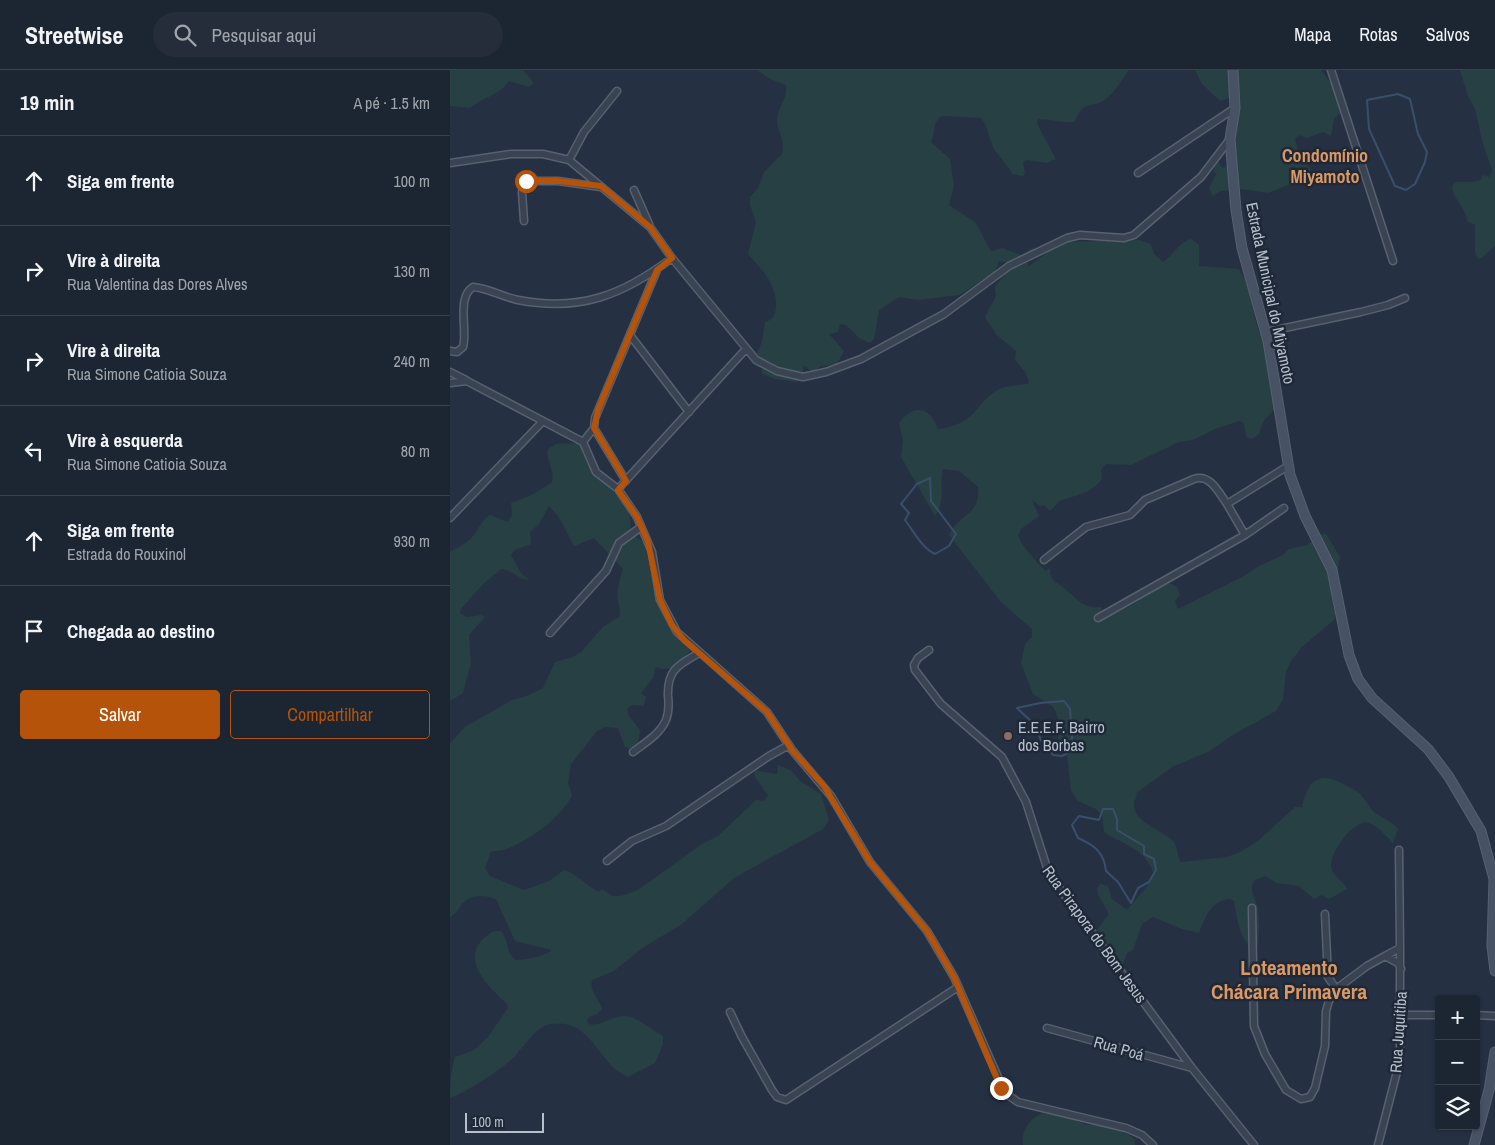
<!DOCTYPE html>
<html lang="pt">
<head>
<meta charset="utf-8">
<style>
	body { margin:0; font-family:"Archivo Narrow",sans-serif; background:#252d3a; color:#f1f3f6 }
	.controls { position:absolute; right:15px; bottom:15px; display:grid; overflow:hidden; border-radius:5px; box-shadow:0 1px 4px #0004 }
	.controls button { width:45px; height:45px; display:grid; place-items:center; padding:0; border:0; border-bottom:1px solid #3a424d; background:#1c2532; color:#f1f3f6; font:25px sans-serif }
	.scale { position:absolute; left:15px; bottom:12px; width:79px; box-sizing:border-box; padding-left:5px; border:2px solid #b6bfcc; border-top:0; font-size:14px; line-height:18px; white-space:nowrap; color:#b6bfcc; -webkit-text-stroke:4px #1e2837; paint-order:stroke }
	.stop { position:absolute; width:15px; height:15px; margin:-11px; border:4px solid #b45309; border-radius:50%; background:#fff }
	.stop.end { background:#b45309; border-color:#fff; box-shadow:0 1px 5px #0008 }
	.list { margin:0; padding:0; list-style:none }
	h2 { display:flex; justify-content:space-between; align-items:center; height:65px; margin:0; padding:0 20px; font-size:21px }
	h2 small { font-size:16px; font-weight:400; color:#a0a5ac }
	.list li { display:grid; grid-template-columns:32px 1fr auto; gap:15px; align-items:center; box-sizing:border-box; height:90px; padding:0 20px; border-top:1px solid #3a424d }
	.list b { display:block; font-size:19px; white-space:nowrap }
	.list p { margin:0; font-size:16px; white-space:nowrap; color:#a0a5ac }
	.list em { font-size:16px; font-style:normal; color:#a0a5ac }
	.actions { display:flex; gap:10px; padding:15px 20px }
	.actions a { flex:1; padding:11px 0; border:1px solid #b45309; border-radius:5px; text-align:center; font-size:18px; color:#b45309 }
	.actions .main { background:#b45309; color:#fff }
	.icon { flex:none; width:28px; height:28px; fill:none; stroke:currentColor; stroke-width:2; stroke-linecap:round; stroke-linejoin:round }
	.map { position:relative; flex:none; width:1045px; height:1075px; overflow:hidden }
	header { display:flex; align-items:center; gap:30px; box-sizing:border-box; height:70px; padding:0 25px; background:#1c2532; border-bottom:1px solid #3a424d }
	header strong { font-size:24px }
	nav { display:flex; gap:28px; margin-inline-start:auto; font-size:18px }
	.search { width:350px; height:45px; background:#252d3a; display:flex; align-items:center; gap:12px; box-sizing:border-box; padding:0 18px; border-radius:28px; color:#a0a5ac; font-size:19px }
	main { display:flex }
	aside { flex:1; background:#1c2532 }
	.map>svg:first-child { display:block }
</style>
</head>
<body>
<header>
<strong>Streetwise</strong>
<div class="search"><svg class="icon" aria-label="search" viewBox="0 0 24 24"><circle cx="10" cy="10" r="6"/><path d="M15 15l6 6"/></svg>Pesquisar aqui</div>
<nav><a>Mapa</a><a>Rotas</a><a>Salvos</a></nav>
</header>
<main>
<aside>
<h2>19 min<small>A pé · 1.5 km</small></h2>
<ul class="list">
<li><svg class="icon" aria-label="ahead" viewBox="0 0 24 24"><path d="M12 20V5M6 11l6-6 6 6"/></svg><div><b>Siga em frente</b></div><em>100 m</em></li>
<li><svg class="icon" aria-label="right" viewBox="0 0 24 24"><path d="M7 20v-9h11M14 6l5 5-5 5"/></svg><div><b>Vire à direita</b><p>Rua Valentina das Dores Alves</p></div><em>130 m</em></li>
<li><svg class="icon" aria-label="right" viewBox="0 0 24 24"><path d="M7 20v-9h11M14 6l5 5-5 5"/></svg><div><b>Vire à direita</b><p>Rua Simone Catioia Souza</p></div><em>240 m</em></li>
<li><svg class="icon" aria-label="left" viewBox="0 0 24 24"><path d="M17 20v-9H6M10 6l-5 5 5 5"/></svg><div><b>Vire à esquerda</b><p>Rua Simone Catioia Souza</p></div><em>80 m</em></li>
<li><svg class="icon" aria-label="ahead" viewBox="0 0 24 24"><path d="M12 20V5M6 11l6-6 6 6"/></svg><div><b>Siga em frente</b><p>Estrada do Rouxinol</p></div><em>930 m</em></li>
<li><svg class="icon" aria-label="arrive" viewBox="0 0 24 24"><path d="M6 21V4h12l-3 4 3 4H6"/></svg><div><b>Chegada ao destino</b></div></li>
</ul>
<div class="actions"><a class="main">Salvar</a><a>Compartilhar</a></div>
</aside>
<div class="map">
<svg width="1045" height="1075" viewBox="0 0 1045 1075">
	<rect width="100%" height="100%" fill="#253143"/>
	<path fill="#274043" d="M0 0H73L84 13 79 17 59 11C50 25 33 27 20 38L0 36Z
		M307 0H679C672 9 666 21 657 28 641 41 636 27 624 52 611 53 600 49 588 49L587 54 606 89 597 93 576 90 573 93 575 103 573 106 562 104C557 92 546 86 542 74 538 65 538 57 531 48L492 46C481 53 486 63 481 72L500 89 504 116 499 135 525 152 541 181 552 178 571 185 586 176 576 191 579 196 602 179 617 172 689 170 701 174 704 184 713 192C723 186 730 171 741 169L749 175V196L789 199 798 215 807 256 821 294V321L826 326 828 336C823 340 818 346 814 351 809 359 812 367 800 369L796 366 794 353 790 351 765 359 743 370 729 372 681 395 656 394 651 400 652 409C642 423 627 425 612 430 607 432 604 438 600 441L594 435 590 436 582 430 589 446 571 459 568 465C570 474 589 495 596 501L600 498C600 511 605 511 614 518 628 529 632 539 652 537L649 548 652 549 682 535 717 512 727 517 730 525 725 531 728 539 794 506 809 496 833 485 839 479 857 475 870 464H876L890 487 887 502 885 549 852 577 841 591 836 602 833 629 826 641 781 666 760 681 722 697 685 724 687 725C674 750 709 758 722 770 728 775 727 787 731 792L777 787 790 782 809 770 845 737H852C858 710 869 700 895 715 901 718 907 720 911 725 916 730 918 736 923 741 931 748 941 750 948 759L943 773C936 766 928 756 919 753 904 748 879 783 881 797 883 807 893 810 897 819L879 829 872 825 864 829 849 816 827 813 815 806 805 810C797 822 807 828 808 840 809 848 810 874 806 879 789 874 787 846 784 831L780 829C761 830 755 848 749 863L732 859 703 847 692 854 683 880 677 883 673 894 667 897 645 863 659 844 648 825 647 818 650 814 658 816 662 829 677 840 698 815 703 802C695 778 673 775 654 762L652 745 646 739 628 731 621 720 617 684 611 680 608 673 609 653 606 642 602 636 583 624 571 593 575 574 582 567V559L551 532 499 465C508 444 531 446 528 417L509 401 493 399C489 416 496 431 485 446L451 387 453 371 449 353C464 333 480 337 488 359 529 355 526 328 552 318 560 315 570 316 579 313L576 303 565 290 566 281 547 265 536 249V245L546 226 545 217 556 203 559 193 549 191 545 202 509 225 468 230 449 227 429 240 424 269 420 273 409 268 396 255 390 254 388 262 379 264 394 281 387 294 371 296 363 302 353 295V304L347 312 325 309 311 303 313 298 306 285 312 272 315 252C322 250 325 246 326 238 327 214 313 201 298 184L306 152 300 135V127L308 118 314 102 332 84C336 69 327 63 327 49 328 36 338 29 336 15L320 9Z
		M745 0H871L892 29 890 43 884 49 881 66 873 62 857 68 850 65 845 68 847 78 862 102V105L818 123 793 119 771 121 762 126 759 118 767 103 763 102 767 91 773 98 776 97 784 72 782 27 770 31 752 14Z
		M1010 0H1045V176L1030 189 1027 188 1025 182V155L1017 151C1016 137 1003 130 1002 116L1006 112H1023L1031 110 1032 105 1039 107 1042 100 1033 74 1025 39 1018 26Z
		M123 373 131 375C139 387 146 401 155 412 169 431 184 435 180 463 208 476 202 508 211 534 217 551 235 563 241 580 230 592 222 604 206 597L203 608 191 623 196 627 194 636 183 635 177 638 179 646 190 660 188 674 180 678 175 677 168 658 155 657 147 661 121 694 118 713 122 725C112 747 79 771 56 779 52 781 46 780 41 782L35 798 40 806 74 820 99 811 114 800C128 804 136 816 149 822L152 819 163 826H171L188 820 252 774 268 766 306 730 314 731 318 725 305 707 304 700 327 704 328 695 342 701 350 711 371 724 379 750 373 759 284 808 232 854 191 879 164 901 142 910C139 922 149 928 152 939L147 944 139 947 137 950 139 954C150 957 162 946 174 946 187 946 201 960 213 966V974L205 993 178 1007C155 998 147 969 125 957 117 953 103 952 94 956 83 962 73 977 65 986 54 998 15 1023 0 1028 0 1014 1 1001 5 987L24 980 38 967 58 938 56 933C34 913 5 883 44 861H51C59 869 55 883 66 890 74 890 97 886 102 880L65 871 46 829C35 825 23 824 14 832 9 837 7 843 0 847V673L15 657 62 630 77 626 93 618 105 592 123 587 131 582 153 557 169 547C171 540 169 538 168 531 166 521 170 509 173 499L144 468 124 476 109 447 99 436 89 454 80 462 81 474 65 480 61 485 71 503 79 510C68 509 62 500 51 499L33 514 11 539 10 543 16 547 31 545 35 547 19 565 21 593 13 623 0 631V482C8 477 18 473 24 465 30 457 31 451 40 445L58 452 62 445 61 433C77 428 88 422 102 412 105 399 95 391 98 379L106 374Z
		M592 1043 623 1049 636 1055 647 1054 678 1064 685 1070V1075H573C571 1061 579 1049 592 1043Z"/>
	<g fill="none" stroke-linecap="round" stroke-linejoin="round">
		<path stroke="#3a4e6c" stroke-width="2" d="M948 24 960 29 968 64 977 82 975 92 965 114 956 120 945 116 919 59 917 30Z
			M480 408 481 431 506 464 499 476 485 484C472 478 464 462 455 450L459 443 451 434 467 414Z
			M614 631 620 639 623 680 612 686 603 685 591 670 584 654 567 638 590 633Z
			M653 739H663L667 749V760L694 776V784L704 789 706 800 699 812 688 818 681 833 668 812 656 801C654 782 644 775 628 768L622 755 629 746 649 750Z"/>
		<g stroke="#57616f" stroke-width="9">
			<path id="street" d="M881 0 943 191
				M119 90 134 62 167 21
				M0 93 61 84H93L119 90 200 157 222 188 306 290 327 301 353 307 376 302 411 289 494 244 559 196 617 168 630 165 674 168 684 165 751 107 780 69
				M688 103 785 38
				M184 120 199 154
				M74 151 72 122 76 111H108L151 117
				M816 262 911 242 938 235 955 228
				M180 265 239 342
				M0 281 7 282 13 277C18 260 6 228 23 217 38 218 53 227 68 230 130 242 173 225 222 188
				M0 302 16 310
				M0 313 17 311 133 372 146 402 168 419 187 447 202 482 210 530 227 562 317 642 342 680 381 726 420 792 477 861 504 907 555 1023 568 1032 676 1058 692 1065 703 1075
				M133 372 144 358
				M176 411 144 358 145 348 207 200
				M168 419 295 280
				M777 434 795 465 834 438
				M0 448 93 351
				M594 490 636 457 680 445 695 430 744 409C760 403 769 423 777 434L838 396
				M648 548 795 465
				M100 563 156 501 169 473 191 457
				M479 580 468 588 464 595 465 600 491 634 552 687 576 732 599 804 742 998 804 1075
				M183 682C195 673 210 664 216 650 219 642 219 634 218 626 217 600 228 595 249 583
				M157 791 182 771 216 756 319 686 339 675
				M802 838 804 956 815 984 836 1020 851 1029 860 1027 865 1018 875 976 876 941 879 931 886 919 917 896 935 886 948 893 951 899
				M875 844 878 907 886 919
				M935 886 950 878 949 780
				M280 942 292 967 322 1020 327 1027 336 1030 508 917
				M951 945H989
				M1026 945 1045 946
				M597 958 742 998
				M928 1075 950 990V878"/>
		</g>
		<g stroke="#57616f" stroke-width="11">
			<path id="secondary" d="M783 0 785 38 780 69 786 140 792 178 818 271 840 405 855 446 882 500 899 585 908 609 922 628 978 679 999 707 1031 761 1044 809 1042 876 1045 901
				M1024 1075 1039 1020 1045 982"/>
		</g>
		<use href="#street" stroke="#394352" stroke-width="6"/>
		<use href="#secondary" stroke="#475265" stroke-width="9"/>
	</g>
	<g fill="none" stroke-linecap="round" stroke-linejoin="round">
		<path stroke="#b45309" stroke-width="6" d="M76 111H108L151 116 200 157 222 188 207 200 148 340 144 358 176 411 168 420 187 447 198 472 210 530 222 555 234 570 317 642 342 680 374 716 420 792 477 861 504 907 551 1018"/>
	</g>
	<circle fill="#8d6e63" stroke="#1e2837" stroke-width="2" cx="558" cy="666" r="5"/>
	<g text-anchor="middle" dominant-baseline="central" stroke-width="5" stroke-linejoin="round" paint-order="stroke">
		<g font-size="16" fill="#b6bfcc" stroke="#1e2837">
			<text transform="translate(821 223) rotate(78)">Estrada Municipal do Miyamoto</text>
			<text transform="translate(645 864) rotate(54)">Rua Pirapora do Bom Jesus</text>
			<text transform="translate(948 962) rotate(-86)">Rua Juquitiba</text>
			<text transform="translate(669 978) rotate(16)">Rua Poá</text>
		</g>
		<g font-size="16" fill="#b6bfcc" stroke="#1e2837" text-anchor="start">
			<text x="568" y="657">E.E.E.F. Bairro<tspan x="568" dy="18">dos Borbas</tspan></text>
		</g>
		<g font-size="18" font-weight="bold" fill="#db9863" stroke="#1e2837">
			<text x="875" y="85">Condomínio<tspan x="875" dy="21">Miyamoto</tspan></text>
		</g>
		<g font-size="21" font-weight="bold" fill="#db9863" stroke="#1e2837">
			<text x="839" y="897">Loteamento<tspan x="839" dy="24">Chácara Primavera</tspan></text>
		</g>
	</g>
</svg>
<div class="controls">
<button>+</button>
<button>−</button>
<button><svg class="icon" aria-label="layers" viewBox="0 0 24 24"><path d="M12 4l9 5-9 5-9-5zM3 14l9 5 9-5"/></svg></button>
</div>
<div class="scale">100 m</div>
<div class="stop" style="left:76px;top:111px"></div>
<div class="stop end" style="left:551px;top:1018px"></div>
</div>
</main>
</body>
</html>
